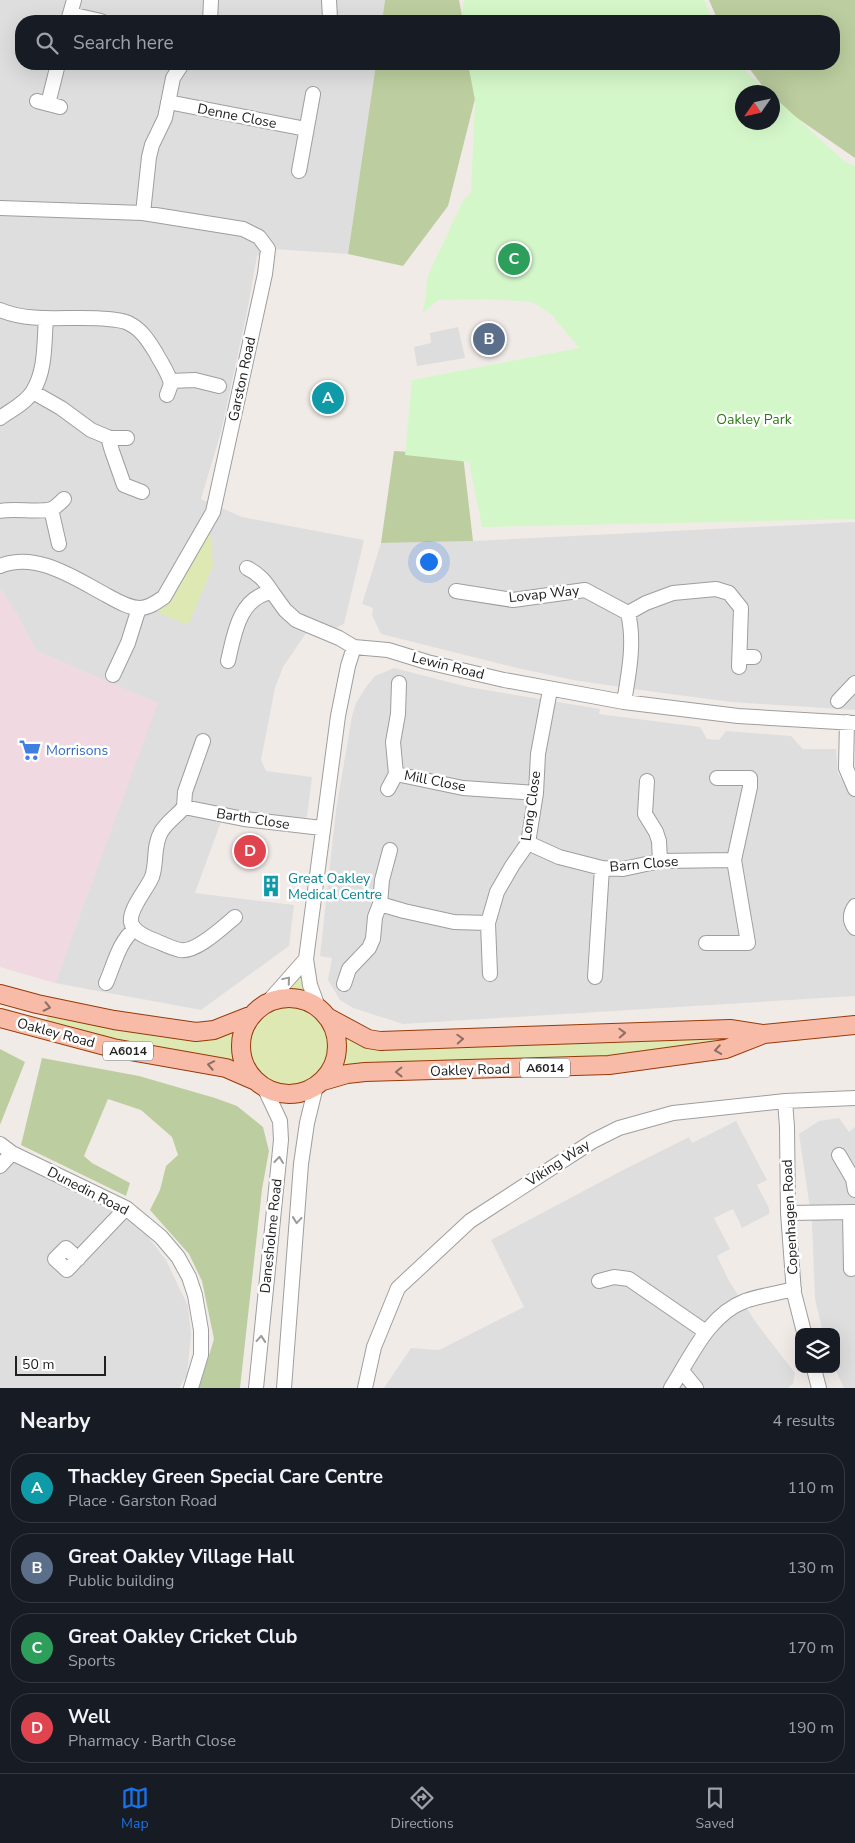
<!DOCTYPE html>
<html lang="en">
<head>
<meta charset="utf-8">
<style>
	body { margin:0; font-family:"Nunito Sans",sans-serif; background:#242831; color:#f1f3f6 }
	.controls { position:absolute; right:15px; bottom:15px; display:grid; overflow:hidden; border-radius:10px; box-shadow:0 5px 20px #0002 }
	.controls button { width:45px; height:45px; display:grid; place-items:center; padding:0; border:0; border-bottom:1px solid #363941; background:#171b24; color:#f1f3f6; font:25px sans-serif }
	.compass { position:absolute; left:735px; top:85px; width:45px; height:45px; border-radius:50%; background:#171b24; box-shadow:0 5px 20px #0002; rotate:236deg }
	.scale { position:absolute; left:15px; bottom:12px; width:91px; box-sizing:border-box; padding-left:5px; border:2px solid #212121; border-top:0; font-size:14px; line-height:18px; white-space:nowrap; color:#212121; -webkit-text-stroke:4px #fff; paint-order:stroke }
	.you { position:absolute; left:428px; top:561px; width:18px; height:18px; margin:-12px; border:4px solid #fff; border-radius:50%; background:#1a73e8; box-shadow:0 0 0 8px #1a73e833 }
	.badge { display:grid; place-items:center; width:32px; height:32px; border-radius:50%; background:#1a73e8; color:#fff; font-size:16px; font-weight:700 }
	.pin { position:absolute; translate:-50% -50%; border:2px solid #fff; box-shadow:0 1px 5px #0006 }
	.list { margin:0; padding:0; list-style:none }
	h2 { display:flex; justify-content:space-between; align-items:center; height:65px; margin:0; padding:0 20px; font-size:21px }
	h2 small { font-size:16px; font-weight:400; color:#9ea1a6 }
	.list li { display:grid; grid-template-columns:32px 1fr auto; gap:15px; align-items:center; box-sizing:border-box; height:70px; margin:0 10px 10px; padding:0 10px; border:1px solid #363941; border-radius:20px }
	.list b { display:block; font-size:19px; white-space:nowrap }
	.list p { margin:0; font-size:16px; white-space:nowrap; color:#9ea1a6 }
	.list em { font-size:16px; font-style:normal; color:#9ea1a6 }
	.icon { flex:none; width:28px; height:28px; fill:none; stroke:currentColor; stroke-width:2; stroke-linecap:round; stroke-linejoin:round }
	.map { position:relative; flex:none; width:855px; height:1388px; overflow:hidden }
	.search { position:absolute; background:#171b24; box-shadow:0 5px 20px #0002; left:15px; right:15px; top:15px; height:55px; display:flex; align-items:center; gap:12px; box-sizing:border-box; padding:0 18px; border-radius:20px; color:#9ea1a6; font-size:19px }
	.sheet { height:385px; background:#171b24 }
	nav { display:flex; justify-content:space-around; align-items:center; box-sizing:border-box; height:70px; border-top:1px solid #363941; background:#171b24; font-size:14px; color:#9ea1a6 }
	nav a { display:grid; justify-items:center; gap:2px }
	nav .on { color:#1a73e8 }
	.map>svg:first-child { display:block }
</style>
</head>
<body>
<div class="map">
<svg width="855" height="1388" viewBox="0 0 855 1388">
	<rect width="100%" height="100%" fill="#f1ebe8"/>
	<path fill="#dfdedf" d="M0 0H385L382 21H21V64H376L348 254 273 249 257 256 247 312 221 432 201 499 242 517 364 540 344 624 336 628 315 620 283 667 275 688 261 760 266 771 312 777 307 817 297 819 225 811 195 893 294 905 289 946 201 1010 55 983 157 703 36 651 16 613 0 589Z
		M855 522V710L731 702 648 691 573 680 517 668 381 634 372 615 373 608 362 604 381 543 473 541Z
		M394 668 468 687 600 709 599 714 700 727 707 739 719 740 726 731 791 736 803 749H836L838 773 851 796 855 794V996L403 1024 353 1008 340 1000 328 980 332 958 320 956 336 810 352 716 356 703 366 687 375 676Z
		M839 1118 849 1132 855 1127V1388H844L835 1369 836 1332H823L815 1299 812 1222 799 1134 819 1121Z
		M736 1121 767 1180 757 1185 769 1208V1214L742 1228 733 1209 714 1218 730 1249 717 1256 729 1281 757 1324 795 1373 793 1384 788 1388H384L411 1348 439 1350 524 1307 491 1240 627 1168 689 1137 692 1143Z
		M0 1144 126 1208 166 1260 188 1306 191 1334 187 1375 179 1388H0Z"/>
	<path fill="#f0d9e0" d="M0 589 16 613 36 651 158 703 55 983 0 967Z"/>
	<path fill="#dee8b2" d="M210 528 213 566 188 625 157 612 172 601Z
		M300 977 306 994 286 991Z
		M247 1046a41 41 0 1 1 82 0a41 41 0 1 1-82 0Z
		M48 1014 237 1028 232 1052 238 1064 128 1045 45 1025Z
		M342 1036 356 1043 376 1050 748 1037 586 1060 340 1069 343 1056Z"/>
	<path fill="#bcce9f" d="M385 0H459L463 21H382Z
		M709 0H855V158L774 102 772 92H767L746 64H834V21H718Z
		M376 64H470L476 95 448 206 403 266 348 254Z
		M394 451 463 455 473 541 381 543Z
		M0 1049 25 1062 0 1125Z
		M42 1058 139 1076 215 1098 237 1106 263 1127 269 1151 262 1189 240 1388H199L214 1339 202 1281 189 1254 150 1210 160 1190 166 1166 178 1155 172 1137 141 1110 108 1099 84 1156 92 1163 130 1183 126 1196 21 1145Z"/>
	<path fill="#d4f7c9" d="M464 0H704L713 21H461Z
		M468 64H742L749 75 769 92H742V122H772L773 96 844 161 855 166V519L482 527 469 462 405 455 412 380 579 348 551 314 532 302 488 299 438 300 422 314 426 296 427 277 463 201 471 192 475 100Z"/>
	<path fill="#ddd" d="M458 327 465 358 417 366 414 347 431 343 430 333Z"/>
	<g fill="none" stroke-linecap="round" stroke-linejoin="round">
		<g stroke="#9e9e9e" stroke-width="16">
			<path id="minor" d="M329 0 330 18
				M70 14 101 21
				M68 21 74 0
				M210 21 211 0
				M37 101 60 107
				M168 102 306 129
				M48 104 58 64
				M299 171 313 94
				M0 208 143 213 243 229 259 237 268 249 265 274 213 512 164 597C157 602 149 608 140 608 129 608 117 601 108 596 76 579 37 551 0 566
				M143 213 149 157 152 145 165 118 173 78 182 64
				M0 310C33 324 73 315 108 319 115 320 124 320 130 324 142 330 149 342 156 353 161 363 169 373 171 384L167 395
				M170 381 195 380 219 386
				M33 392 61 408 91 430 110 438H127
				M0 418C11 410 26 403 33 391 46 370 44 342 46 318
				M108 437 112 451 124 485 142 492
				M51 509 59 544
				M0 511C15 508 40 513 52 509 56 507 60 503 64 499
				M247 568C259 574 265 581 272 592
				M456 591 513 600 585 590 628 613 646 603 673 593 716 589 729 593 741 608 739 667
				M740 657H754
				M228 661C234 635 239 597 272 592L285 610 296 620 339 638 354 647 388 650 427 662 504 680 624 702 738 716 855 723
				M113 675 128 643 139 608
				M399 683 398 714 393 742 396 774 463 788 536 793
				M838 701 855 683
				M624 702C629 672 635 642 628 613
				M847 722 846 768 855 789
				M647 781 645 814 656 832 659 841 660 861
				M388 789 396 774
				M184 807 185 792 203 741
				M528 843 559 857 602 868 623 869 660 861 734 860
				M390 850 382 880 380 904 404 911 454 922 488 923
				M855 906C850 913 849 921 855 928
				M235 917C223 927 196 953 180 950 170 948 160 942 151 939 144 936 133 931 131 922 129 909 147 889 152 877 157 863 153 846 161 832 167 822 177 816 184 807L244 819 322 828
				M706 943H748L734 860 750 787V778H717
				M490 974 488 923 497 892 512 866 528 843 536 793 538 754 550 690
				M595 977 602 868
				M106 983C114 965 119 941 135 929
				M344 984 349 969 369 948 373 939 375 917 380 904
				M268 1002 306 959
				M318 1007 310 985 306 959 338 716 348 666 354 647
				M785 1101 787 1127 788 1213 794 1293 804 1332
				M0 1144 12 1153 126 1208 161 1237 178 1257 189 1277 195 1295 201 1330V1355L191 1388
				M839 1155 853 1179 855 1190
				M0 1166 12 1153
				M850 1212 851 1269
				M788 1213 855 1212
				M78 1259 66 1248 55 1259 67 1270 126 1208
				M599 1281 614 1277 629 1279 706 1332
				M814 1369 819 1388
				M682 1371 696 1388
				M256 1388 281 1140 280 1121 264 1087
				M284 1388 301 1164 307 1123 316 1086
				M365 1388 374 1347 398 1288 470 1221 593 1141 619 1128 673 1113 785 1101 855 1098
				M671 1388C691 1357 708 1315 745 1301 760 1296 778 1293 794 1289"/>
		</g>
		<g stroke="#973a07" stroke-width="20">
			<path id="major" d="M0 994 37 1004 114 1020 196 1032 214 1030 252 1015
				M241 1046a48 48 0 1 1 96 0a48 48 0 1 1-96 0Z
				M0 1018 113 1048 226 1068 256 1081
				M329 1018 368 1039 380 1041 730 1029 762 1034
				M323 1081 347 1074 365 1072 609 1065 726 1049 764 1034 855 1025"/>
		</g>
		<use href="#minor" stroke="#fff" stroke-width="14"/>
		<use href="#major" stroke="#f8bba7" stroke-width="18"/>
	</g>
	<defs><path id="oneway-chevron" d="M-2-3.5L2.5 0L-2 3.5" fill="none" stroke-width="1.6" stroke-linecap="round" stroke-linejoin="round" transform="scale(1.25)"/></defs>
	<g stroke="#9b9b9b">
		<use href="#oneway-chevron" transform="translate(287 980) rotate(-50)"/>
		<use href="#oneway-chevron" transform="translate(279 1160) rotate(-84)"/>
		<use href="#oneway-chevron" transform="translate(297 1220) rotate(95)"/>
		<use href="#oneway-chevron" transform="translate(261 1339) rotate(-85)"/>
	</g>
	<g stroke="#8c6e64">
		<use href="#oneway-chevron" transform="translate(47 1007) rotate(12)"/>
		<use href="#oneway-chevron" transform="translate(622 1033) rotate(-2)"/>
		<use href="#oneway-chevron" transform="translate(460 1039) rotate(-3)"/>
		<use href="#oneway-chevron" transform="translate(718 1050) rotate(171)"/>
		<use href="#oneway-chevron" transform="translate(211 1065) rotate(-169)"/>
		<use href="#oneway-chevron" transform="translate(399 1072) rotate(179)"/>
	</g>
	<defs>
		<g id="supermarket-bare" transform="scale(1.725)"><path d="M-6-5.5h2.5l.6 2H6L4.5 2H-2.5L-4.4-4H-6ZM-1.5 3.2a1.3 1.3 0 1 0 .1 0ZM3 3.2a1.3 1.3 0 1 0 .1 0Z" fill="#3f7fe0" stroke="#fff" stroke-width="2.5" paint-order="stroke"/></g>
		<g id="building-bare" transform="scale(1.725)"><path d="M-4-6H4V6H1V3H-1V6H-4ZM-2.5-4.3h1.7v1.8h-1.7ZM.8-4.3h1.7v1.8H.8ZM-2.5-1h1.7V.8h-1.7ZM.8-1h1.7V.8H.8Z" fill="#0f9aa8" stroke="#fff" stroke-width="2.5" paint-order="stroke"/></g>
	</defs>
	<g fill-rule="evenodd">
		<use href="#supermarket-bare" x="30" y="750"/>
		<use href="#building-bare" x="271" y="886"/>
	</g>
	<g text-anchor="middle" dominant-baseline="central" stroke-width="5" stroke-linejoin="round" paint-order="stroke">
		<g fill="#fff" stroke="#646464" stroke-width="1">
			<rect x="103" y="1041.5" width="50" height="19" rx="4"/>
			<rect x="520" y="1058.5" width="50" height="19" rx="4"/>
		</g>
		<g font-size="12" font-weight="bold" fill="#212121">
			<text x="128" y="1051">A6014</text>
			<text x="545" y="1068">A6014</text>
		</g>
		<g font-size="14" fill="#212121" stroke="#fff">
			<text transform="translate(237 116) rotate(11)">Denne Close</text>
			<text transform="translate(242 379) rotate(-78)">Garston Road</text>
			<text transform="translate(544 594) rotate(-6)">Lovap Way</text>
			<text transform="translate(448 666) rotate(14)">Lewin Road</text>
			<text transform="translate(435 781) rotate(11)">Mill Close</text>
			<text transform="translate(531 806) rotate(-82)">Long Close</text>
			<text transform="translate(253 819) rotate(9)">Barth Close</text>
			<text transform="translate(644 864) rotate(-5)">Barn Close</text>
			<text transform="translate(56 1033) rotate(15)">Oakley Road</text>
			<text transform="translate(470 1070) rotate(-2)">Oakley Road</text>
			<text transform="translate(558 1163) rotate(-33)">Viking Way</text>
			<text transform="translate(88 1191) rotate(27)">Dunedin Road</text>
			<text transform="translate(790 1217) rotate(-93)">Copenhagen Road</text>
			<text transform="translate(271 1236) rotate(-84)">Danesholme Road</text>
		</g>
		<g font-size="14" fill="#2b7d11" stroke="#fff">
			<text x="754" y="419">Oakley Park</text>
		</g>
		<g font-size="14" fill="#366cbe" stroke="#fff" text-anchor="start">
			<text x="46" y="750">Morrisons</text>
		</g>
		<g font-size="14" fill="#0d838f" stroke="#fff" text-anchor="start">
			<text x="288" y="878">Great Oakley<tspan x="288" dy="16">Medical Centre</tspan></text>
		</g>
	</g>
</svg>
<div class="controls">
<button><svg class="icon" aria-label="layers" viewBox="0 0 24 24"><path d="M12 4l9 5-9 5-9-5zM3 14l9 5 9-5"/></svg></button>
</div>
<svg class="compass" viewBox="-18 -18 36 36"><path d="M0-13l5 13h-10z" fill="#e53935"/><path d="M0 13l5-13h-10z" fill="#9ea1a6"/></svg>
<div class="scale">50 m</div>
<div class="you"></div>
<div class="pin badge" style="left:328px;top:398px;background:#0f9aa8">A</div>
<div class="pin badge" style="left:489px;top:339px;background:#5c6f8a">B</div>
<div class="pin badge" style="left:514px;top:259px;background:#2e9e5b">C</div>
<div class="pin badge" style="left:250px;top:851px;background:#e0444e">D</div>
<div class="search"><svg class="icon" aria-label="search" viewBox="0 0 24 24"><circle cx="10" cy="10" r="6"/><path d="M15 15l6 6"/></svg>Search here</div>
</div>
<section class="sheet">
<h2>Nearby<small>4 results</small></h2>
<ul class="list">
<li><span class="badge" style="background:#0f9aa8">A</span><div><b>Thackley Green Special Care Centre</b><p>Place · Garston Road</p></div><em>110 m</em></li>
<li><span class="badge" style="background:#5c6f8a">B</span><div><b>Great Oakley Village Hall</b><p>Public building</p></div><em>130 m</em></li>
<li><span class="badge" style="background:#2e9e5b">C</span><div><b>Great Oakley Cricket Club</b><p>Sports</p></div><em>170 m</em></li>
<li><span class="badge" style="background:#e0444e">D</span><div><b>Well</b><p>Pharmacy · Barth Close</p></div><em>190 m</em></li>
</ul>
</section>
<nav>
<a class="on"><svg class="icon" aria-label="map" viewBox="0 0 24 24"><path d="M3 6l6-2 6 2 6-2v14l-6 2-6-2-6 2zM9 4v14M15 6v14"/></svg>Map</a>
<a><svg class="icon" aria-label="directions" viewBox="0 0 24 24"><path d="M12 3l9 9-9 9-9-9zM9 14v-3h6M13 9l2 2-2 2"/></svg>Directions</a>
<a><svg class="icon" aria-label="saved" viewBox="0 0 24 24"><path d="M7 4h10v16l-5-4-5 4z"/></svg>Saved</a>
</nav>
</body>
</html>
